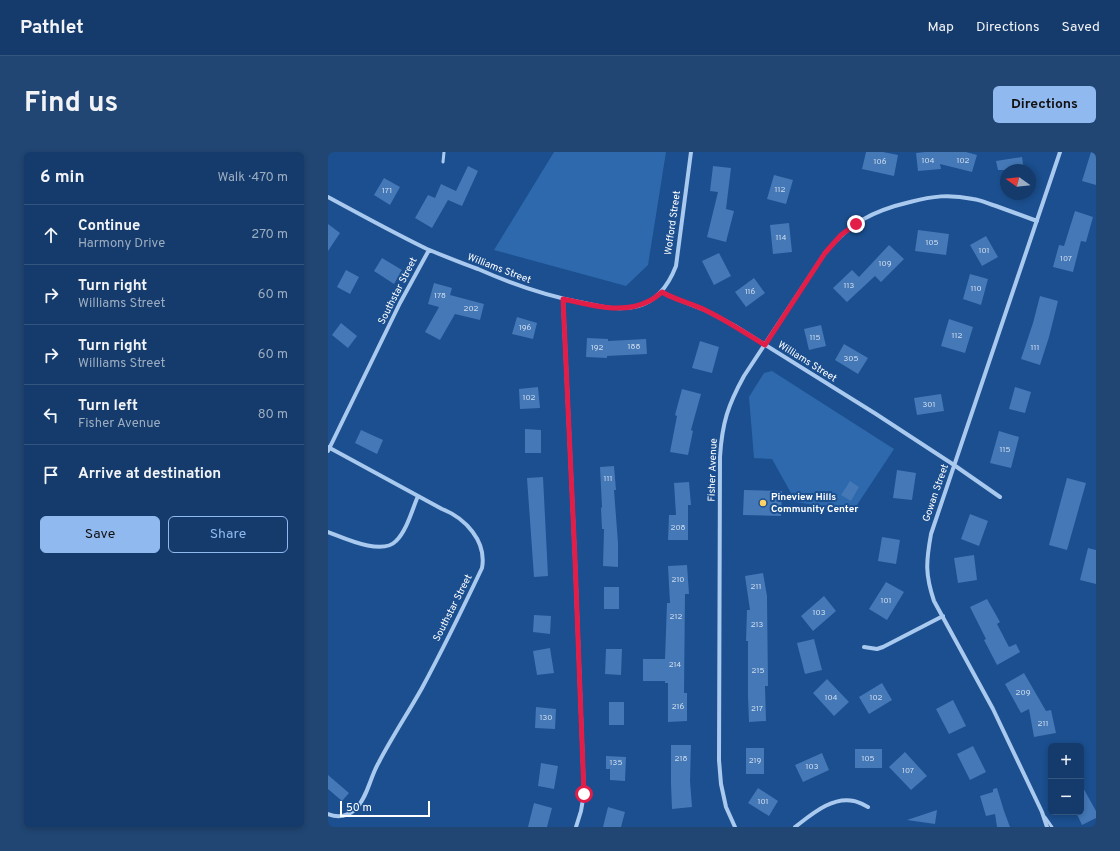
<!DOCTYPE html>
<html lang="en">
<head>
<meta charset="utf-8">
<style>
	body { margin:0; font-family:Overpass,sans-serif; background:#214673; color:#f1f3f6 }
	.controls { position:absolute; right:12px; bottom:12px; display:grid; overflow:hidden; border-radius:6px; box-shadow:0 2px 6px #0003 }
	.controls button { width:36px; height:36px; display:grid; place-items:center; padding:0; border:0; border-bottom:1px solid #33557e; background:#143b6b; color:#f1f3f6; font:20px sans-serif }
	.compass { position:absolute; left:672px; top:12px; width:36px; height:36px; border-radius:50%; background:#143b6b; box-shadow:0 2px 6px #0003; rotate:285deg }
	.scale { position:absolute; left:12px; bottom:10px; width:90px; box-sizing:border-box; padding-left:4px; border:2px solid #fff; border-top:0; font-size:11px; line-height:14px; white-space:nowrap; color:#fff; -webkit-text-stroke:3px #1b4f8f; paint-order:stroke }
	.stop { position:absolute; width:12px; height:12px; margin:-9px; border:3px solid #e11d48; border-radius:50%; background:#fff }
	.stop.end { background:#e11d48; border-color:#fff; box-shadow:0 1px 4px #0008 }
	.list { margin:0; padding:0; list-style:none }
	h2 { display:flex; justify-content:space-between; align-items:center; height:52px; margin:0; padding:0 16px; font-size:17px }
	h2 small { font-size:13px; font-weight:400; color:#9dadc1 }
	.list li { display:grid; grid-template-columns:26px 1fr auto; gap:12px; align-items:center; box-sizing:border-box; height:60px; padding:0 16px; border-top:1px solid #33557e }
	.list b { display:block; font-size:15px; white-space:nowrap }
	.list p { margin:0; font-size:13px; white-space:nowrap; color:#9dadc1 }
	.list em { font-size:13px; font-style:normal; color:#9dadc1 }
	.actions { display:flex; gap:8px; padding:12px 16px }
	.actions a { flex:1; padding:9px 0; border:1px solid #90b9f0; border-radius:6px; text-align:center; font-size:14px; color:#90b9f0 }
	.actions .main { background:#90b9f0; color:#111 }
	.icon { flex:none; width:22px; height:22px; fill:none; stroke:currentColor; stroke-width:2; stroke-linecap:round; stroke-linejoin:round }
	.map { position:relative; flex:none; width:768px; height:675px; overflow:hidden; border-radius:6px }
	header { display:flex; align-items:center; gap:24px; box-sizing:border-box; height:56px; padding:0 20px; background:#143b6b; border-bottom:1px solid #33557e }
	header strong { font-size:19px }
	nav { display:flex; gap:22px; margin-inline-start:auto; font-size:14px }
	.intro { display:flex; align-items:center; justify-content:space-between; box-sizing:border-box; height:96px; padding:0 24px }
	h1 { margin:0; font-size:28px }
	.button { padding:10px 18px; border-radius:6px; background:#90b9f0; color:#111; font-size:14px; font-weight:700 }
	main { display:flex; gap:24px; padding:0 24px }
	aside { flex:1; background:#143b6b; border-radius:6px; box-shadow:0 2px 6px #0003 }
	.map>svg:first-child { display:block }
</style>
</head>
<body>
<header>
<strong>Pathlet</strong>
<nav><a>Map</a><a>Directions</a><a>Saved</a></nav>
</header>
<div class="intro"><h1>Find us</h1><a class="button">Directions</a></div>
<main>
<aside>
<h2>6 min<small>Walk · 470 m</small></h2>
<ul class="list">
<li><svg class="icon" aria-label="ahead" viewBox="0 0 24 24"><path d="M12 20V5M6 11l6-6 6 6"/></svg><div><b>Continue</b><p>Harmony Drive</p></div><em>270 m</em></li>
<li><svg class="icon" aria-label="right" viewBox="0 0 24 24"><path d="M7 20v-9h11M14 6l5 5-5 5"/></svg><div><b>Turn right</b><p>Williams Street</p></div><em>60 m</em></li>
<li><svg class="icon" aria-label="right" viewBox="0 0 24 24"><path d="M7 20v-9h11M14 6l5 5-5 5"/></svg><div><b>Turn right</b><p>Williams Street</p></div><em>60 m</em></li>
<li><svg class="icon" aria-label="left" viewBox="0 0 24 24"><path d="M17 20v-9H6M10 6l-5 5 5 5"/></svg><div><b>Turn left</b><p>Fisher Avenue</p></div><em>80 m</em></li>
<li><svg class="icon" aria-label="arrive" viewBox="0 0 24 24"><path d="M6 21V4h12l-3 4 3 4H6"/></svg><div><b>Arrive at destination</b></div></li>
</ul>
<div class="actions"><a class="main">Save</a><a>Share</a></div>
</aside>
<div class="map">
<svg width="768" height="675" viewBox="0 0 768 675">
	<rect width="100%" height="100%" fill="#1b4f8f"/>
	<path fill="#2e69ad" d="M226 0H338L320 113 298 134 166 98Z
		M444 219 566 297 525 359 468 350 444 307 426 306 421 245 436 221Z"/>
	<path fill="#4478b7" d="M538 0H555L570 3 566 24 534 17Z
		M597 0H638L649 3 644 20 612 12 613 17 590 19 588 1Z
		M763 0H768V33L754 29Z
		M694 5 696 18H670L668 9Z
		M140 14 150 19 134 54 120 48 104 76 87 66 100 43 107 46 113 32 128 39Z
		M385 14 403 16 398 57 406 59 398 90 379 85 390 40 382 39Z
		M446 23 465 28 458 52 439 47Z
		M56 26 72 35 62 53 46 43Z
		M747 59 765 65 758 90 753 89 745 120 725 115 731 93 736 94Z
		M461 71 464 100 445 102 442 73Z
		M0 72 12 81 0 99Z
		M590 78 621 82 618 103 587 99Z
		M658 84 670 105 654 114 642 93Z
		M561 93 576 107 553 130 547 124 519 150 505 136 524 118 531 125Z
		M391 101 403 124 386 133 374 109Z
		M54 106 74 118 66 132 46 119Z
		M18 118 31 125 22 142 9 135Z
		M642 122 660 127 653 153 635 147Z
		M426 126 437 141 418 155 407 140Z
		M106 131 124 136 122 143 156 152 152 168 127 162 112 188 97 180 111 155 100 152Z
		M712 144 730 149 721 185 712 213 693 207 705 171Z
		M189 165 209 171 205 187 184 182Z
		M621 167 645 175 637 201 613 194Z
		M13 171 29 184 20 196 4 183Z
		M493 173 498 194 481 198 476 177Z
		M259 186 280 187V189L318 187 319 202 279 204V206L258 205Z
		M372 189 391 195 384 221 364 216Z
		M516 192 540 206 530 222 507 208Z
		M210 235 212 256 192 257 191 237Z
		M687 235 703 240 697 261 681 257Z
		M354 237 373 242 363 278 365 279 360 303 342 300 349 264 347 263Z
		M613 242 616 259 589 263 586 246Z
		M197 277 213 278V301H197Z
		M33 278 55 288 49 302 27 291Z
		M671 279 691 285 683 316 662 311Z
		M286 314 288 338H286L290 391V415L275 414 276 377H274L273 356 274 355 272 315Z
		M569 318 588 321 584 348 565 346Z
		M215 325 220 424 206 425 199 326Z
		M739 326 758 331 739 398 721 393Z
		M522 329 531 335 523 349 513 343Z
		M361 330 363 353H360V388H340L341 363H348L346 331Z
		M416 338 454 339 453 364 415 363Z
		M642 362 660 369 651 394 633 387Z
		M554 385 572 388 568 412 550 409Z
		M760 396 768 398V432L752 428Z
		M646 403 649 428 630 431 626 406Z
		M359 413 361 442H357L356 541H359V569L340 570V531H337V529H315V507H337L339 451H342L340 414Z
		M435 421 439 444 440 534H437L438 569 421 570 420 545V489H418L419 458H422L417 424Z
		M558 430 576 440 559 468 541 457Z
		M276 435H291V457H276Z
		M496 444 508 459 485 479 473 464Z
		M659 447 672 470 669 472 681 495 688 492 692 500 669 513 656 488 658 487 642 455Z
		M206 463 223 464 222 482 205 480Z
		M486 487 494 518 477 522 469 491Z
		M222 496 226 521 209 523 205 499Z
		M278 497H294L293 523 277 522Z
		M696 521 718 559 723 558 728 581 706 585 701 557 693 561 677 532Z
		M499 527 521 550 506 564 485 541Z
		M554 531 564 548 541 562 531 545Z
		M625 548 638 574 621 582 608 557Z
		M281 550H296V573H281Z
		M208 555 228 557 227 577 207 576Z
		M343 593H363L362 629 364 655 344 657 343 632Z
		M645 594 658 620 642 628 629 602Z
		M418 596H436V622H418Z
		M527 597H554V616H527Z
		M577 600 599 624 583 638 561 615Z
		M494 601 501 618 475 630 467 613Z
		M278 604 298 605 297 629 282 628V617H278Z
		M213 611 230 614 226 637 210 634Z
		M0 623 21 641 14 649 0 637Z
		M753 632 768 659V666L754 673 748 660H753Z
		M430 636 450 649 441 664 420 651Z
		M669 636 676 659 682 675H669L667 662 658 664 652 644 665 640V637Z
		M206 651 224 656 219 675H200Z
		M280 655 297 660 293 675H275Z
		M609 658 607 672 579 668Z"/>
	<g fill="none" stroke-linecap="round" stroke-linejoin="round">
		<path stroke="#a9c9ee" stroke-width="3" d="M115 10 116 0
			M717 665 724 675"/>
		<path stroke="#a9c9ee" stroke-width="4" d="M0 45C33 63 66 81 99 97 116 104 133 111 150 117 184 132 219 144 256 151 274 155 292 159 310 154 329 149 341 132 348 114L363 0
			M334 140 341 144 379 159 407 174 548 262 626 313 672 345
			M235 147 247 407 256 641 253 659 248 675
			M0 295 114 357C137 366 159 389 154 416 135 456 115 497 94 536 80 561 64 585 51 610 42 625 40 644 28 657 20 664 10 666 0 662
			M0 299 72 151 101 98
			M0 380C16 386 54 404 68 389 79 378 84 358 90 344
			M536 495 549 497 555 495 615 464
			M407 675 398 655 393 632 391 608 392 305C394 271 400 253 416 224L497 101C522 71 544 59 582 50 605 44 621 42 645 47 653 48 661 52 668 54 682 59 695 64 709 69
			M467 675C483 663 504 644 526 649 531 650 536 653 540 655
			M719 675 714 660 665 557 606 449C597 422 598 410 603 382L732 0"/>
	</g>
	<g fill="none" stroke-linecap="round" stroke-linejoin="round">
		<path stroke="#e11d48" stroke-width="5" d="M256 642 247 407 235 147C263 153 295 163 321 149 326 147 330 143 334 140 347 148 363 151 377 158 398 168 417 181 437 193L497 101 513 83 528 72"/>
	</g>
	<circle fill="#ffd166" stroke="#1b4f8f" stroke-width="1.5" cx="435" cy="351" r="4"/>
	<g text-anchor="middle" dominant-baseline="central" stroke-width="4" stroke-linejoin="round" paint-order="stroke">
		<g font-size="8" fill="#d0dded">
			<text x="600" y="9">104</text>
			<text x="635" y="9">102</text>
			<text x="552" y="10">106</text>
			<text x="452" y="38">112</text>
			<text x="59" y="39">171</text>
			<text x="453" y="86">114</text>
			<text x="604" y="91">105</text>
			<text x="656" y="99">101</text>
			<text x="738" y="107">107</text>
			<text x="557" y="112">109</text>
			<text x="521" y="134">113</text>
			<text x="648" y="137">110</text>
			<text x="422" y="140">116</text>
			<text x="112" y="144">178</text>
			<text x="143" y="157">202</text>
			<text x="197" y="176">196</text>
			<text x="629" y="184">112</text>
			<text x="487" y="186">115</text>
			<text x="306" y="195">188</text>
			<text x="269" y="196">192</text>
			<text x="707" y="196">111</text>
			<text x="523" y="207">305</text>
			<text x="201" y="246">102</text>
			<text x="601" y="253">301</text>
			<text x="677" y="298">115</text>
			<text x="280" y="327">111</text>
			<text x="350" y="376">208</text>
			<text x="350" y="428">210</text>
			<text x="428" y="435">211</text>
			<text x="558" y="449">101</text>
			<text x="491" y="461">103</text>
			<text x="348" y="465">212</text>
			<text x="429" y="473">213</text>
			<text x="347" y="513">214</text>
			<text x="430" y="519">215</text>
			<text x="695" y="541">209</text>
			<text x="503" y="546">104</text>
			<text x="548" y="546">102</text>
			<text x="350" y="555">216</text>
			<text x="429" y="557">217</text>
			<text x="218" y="566">130</text>
			<text x="715" y="572">211</text>
			<text x="353" y="607">218</text>
			<text x="540" y="607">105</text>
			<text x="427" y="609">219</text>
			<text x="288" y="611">135</text>
			<text x="484" y="615">103</text>
			<text x="580" y="619">107</text>
			<text x="435" y="650">101</text>
		</g>
		<g font-size="10" fill="#fff" stroke="#1b4f8f">
			<text transform="translate(345 71) rotate(-82)">Wofford Street</text>
			<text transform="translate(171 117) rotate(21)">Williams Street</text>
			<text transform="translate(70 139) rotate(-63)">Southstar Street</text>
			<text transform="translate(479 210) rotate(32)">Williams Street</text>
			<text transform="translate(385 318) rotate(-88)">Fisher Avenue</text>
			<text transform="translate(608 341) rotate(-71)">Gowan Street</text>
			<text transform="translate(125 456) rotate(-63)">Southstar Street</text>
		</g>
		<g font-size="10" font-weight="bold" fill="#fff" stroke="#1b4f8f" text-anchor="start">
			<text x="443" y="345">Pineview Hills<tspan x="443" dy="12">Community Center</tspan></text>
		</g>
	</g>
</svg>
<div class="controls">
<button>+</button>
<button>−</button>
</div>
<svg class="compass" viewBox="-18 -18 36 36"><path d="M0-13l5 13h-10z" fill="#e53935"/><path d="M0 13l5-13h-10z" fill="#9dadc1"/></svg>
<div class="scale">50 m</div>
<div class="stop" style="left:256px;top:642px"></div>
<div class="stop end" style="left:528px;top:72px"></div>
</div>
</main>
</body>
</html>
